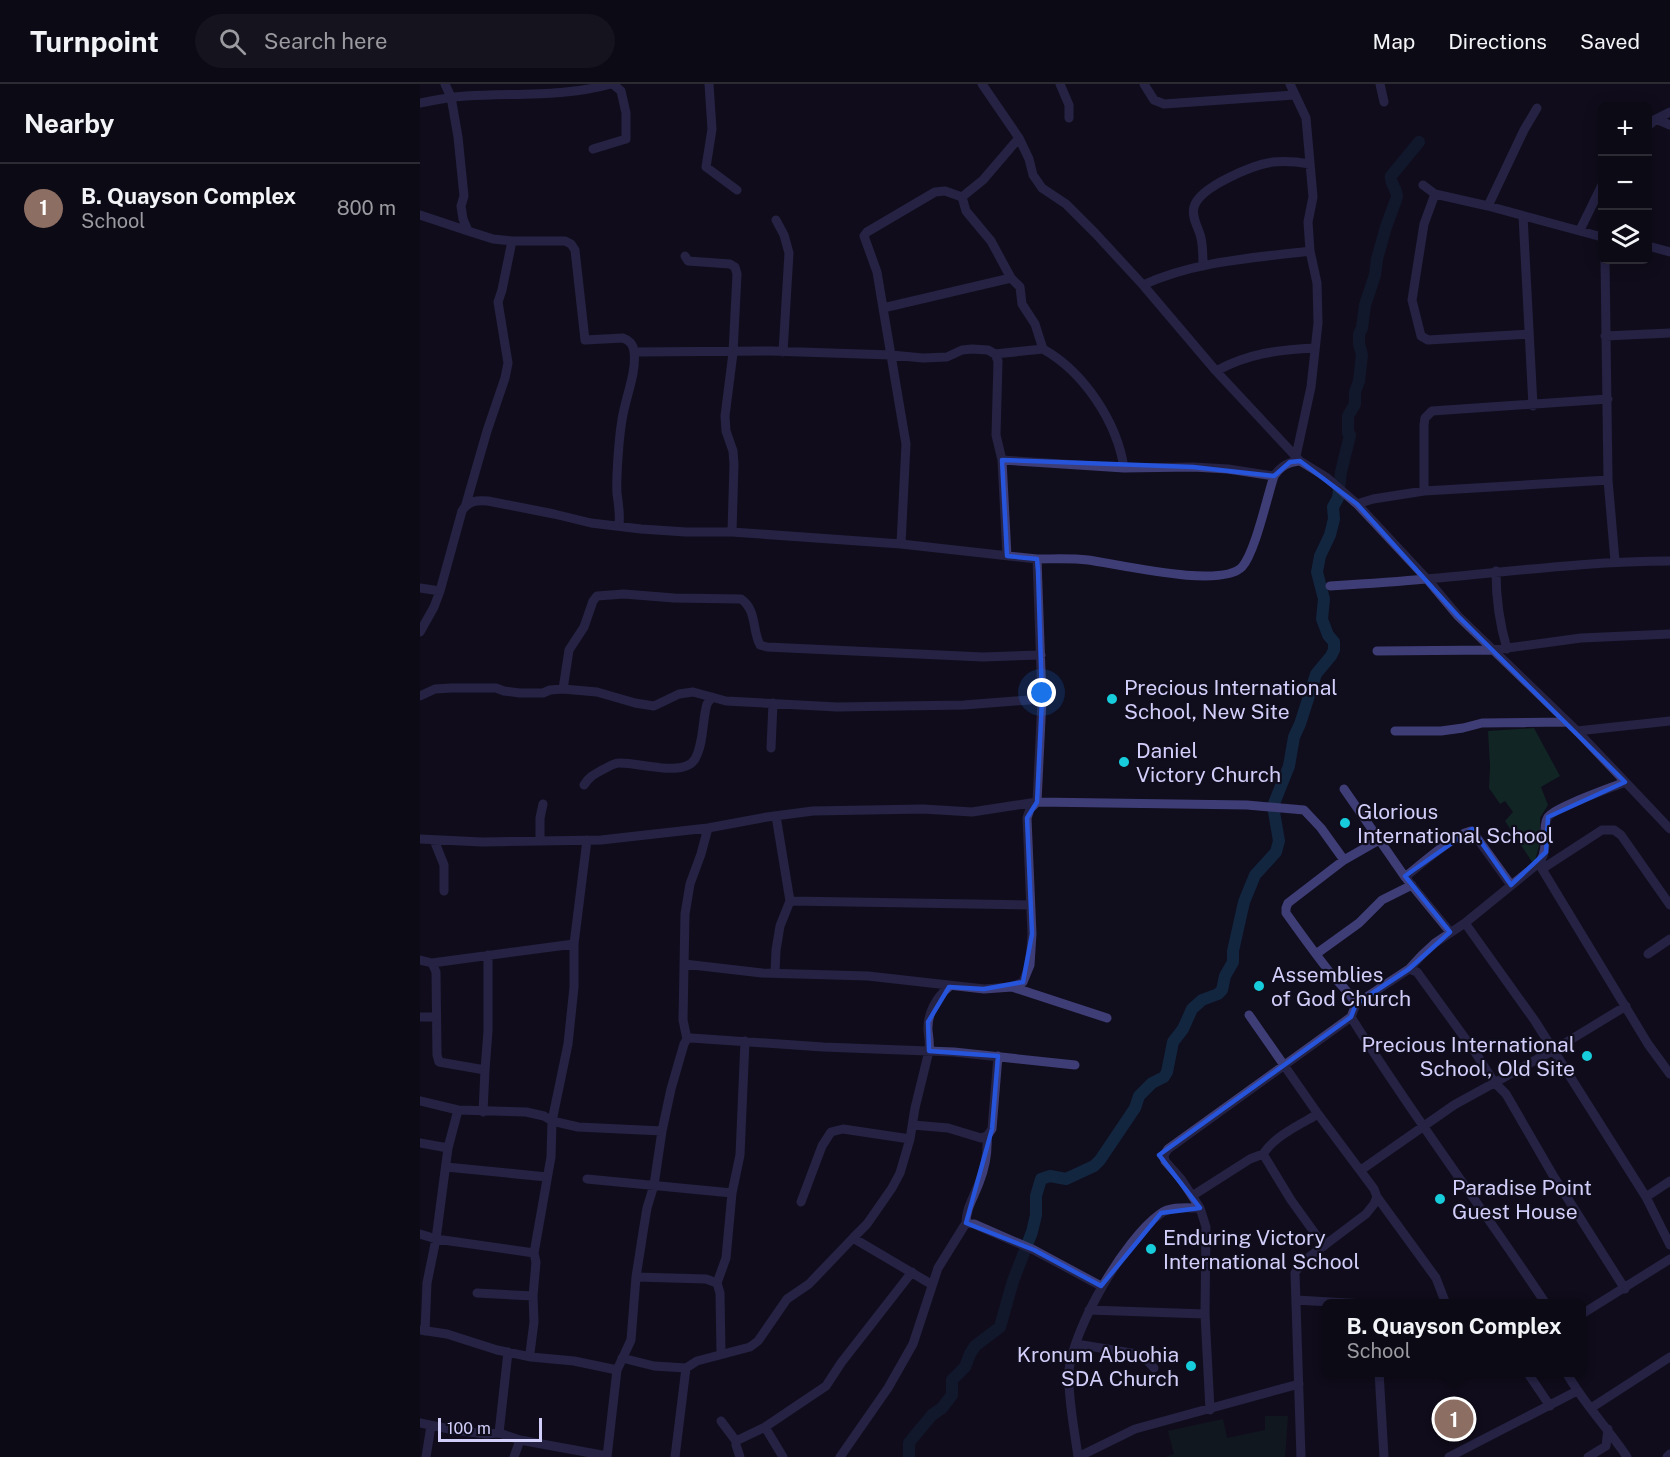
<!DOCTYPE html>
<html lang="en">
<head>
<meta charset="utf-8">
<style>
	body { margin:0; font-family:"Public Sans",sans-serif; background:#15131e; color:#f1f3f6 }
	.controls { position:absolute; right:18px; top:18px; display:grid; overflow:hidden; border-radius:9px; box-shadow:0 3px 15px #0003 }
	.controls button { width:54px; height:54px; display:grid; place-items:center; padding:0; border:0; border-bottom:2px solid #2c2b34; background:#0c0a15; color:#f1f3f6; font:30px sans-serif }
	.scale { position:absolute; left:18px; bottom:15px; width:104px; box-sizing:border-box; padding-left:6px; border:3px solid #d2cefa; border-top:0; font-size:16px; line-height:21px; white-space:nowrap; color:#d2cefa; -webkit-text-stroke:4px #100d1c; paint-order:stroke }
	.you { position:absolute; left:622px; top:609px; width:21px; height:21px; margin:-15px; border:4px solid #fff; border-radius:50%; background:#1a73e8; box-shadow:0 0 0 9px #1a73e833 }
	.badge { display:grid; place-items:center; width:39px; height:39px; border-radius:50%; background:#b45309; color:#fff; font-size:20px; font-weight:700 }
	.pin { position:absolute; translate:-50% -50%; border:3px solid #fff; box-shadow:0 2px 6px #0006 }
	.popup { position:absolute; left:902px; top:1215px; width:264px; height:78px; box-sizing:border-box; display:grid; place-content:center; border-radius:9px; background:#0c0a15; filter:drop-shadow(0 2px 4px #0005); font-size:20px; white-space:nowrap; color:#9a9aa0 }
	.popup b { font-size:22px; color:#f1f3f6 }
	.popup::after { content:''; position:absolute; left:50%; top:100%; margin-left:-12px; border:12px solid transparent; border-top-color:#0c0a15 }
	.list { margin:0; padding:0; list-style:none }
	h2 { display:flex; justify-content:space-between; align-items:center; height:78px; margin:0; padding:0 24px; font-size:26px }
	h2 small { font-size:20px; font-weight:400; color:#9a9aa0 }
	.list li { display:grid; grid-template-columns:39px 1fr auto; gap:18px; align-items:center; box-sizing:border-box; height:90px; padding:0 24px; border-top:2px solid #2c2b34 }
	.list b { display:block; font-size:22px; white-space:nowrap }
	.list p { margin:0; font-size:20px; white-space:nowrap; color:#9a9aa0 }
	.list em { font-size:20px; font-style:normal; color:#9a9aa0 }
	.icon { flex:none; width:33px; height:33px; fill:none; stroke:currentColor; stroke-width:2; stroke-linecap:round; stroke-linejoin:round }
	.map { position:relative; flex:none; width:1250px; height:1373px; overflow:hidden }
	header { display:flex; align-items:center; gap:36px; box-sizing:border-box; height:84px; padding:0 30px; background:#0c0a15; border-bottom:2px solid #2c2b34 }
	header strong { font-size:28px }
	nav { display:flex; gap:33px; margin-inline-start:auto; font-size:21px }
	.search { width:420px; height:54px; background:#15131e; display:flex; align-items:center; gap:15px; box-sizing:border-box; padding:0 21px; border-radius:33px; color:#9a9aa0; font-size:22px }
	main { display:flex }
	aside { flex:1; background:#0c0a15 }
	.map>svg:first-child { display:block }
</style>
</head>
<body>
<header>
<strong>Turnpoint</strong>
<div class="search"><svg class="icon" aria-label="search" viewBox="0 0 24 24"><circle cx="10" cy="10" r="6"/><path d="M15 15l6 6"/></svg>Search here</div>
<nav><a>Map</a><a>Directions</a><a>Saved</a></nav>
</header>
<main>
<aside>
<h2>Nearby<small></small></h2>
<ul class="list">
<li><span class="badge" style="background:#8d6e63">1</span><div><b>B. Quayson Complex</b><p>School</p></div><em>800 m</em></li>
</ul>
</aside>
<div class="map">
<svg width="1250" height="1373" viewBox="0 0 1250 1373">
	<rect width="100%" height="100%" fill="#100d1c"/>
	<path fill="#112524" d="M1114 644 1140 692 1121 703 1128 721 1120 734V758L1114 781 1085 737 1093 728 1085 717 1080 720 1069 704 1070 682 1068 647Z
		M845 1332H868L865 1373H746L754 1370 748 1347 803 1335 807 1354 845 1346Z"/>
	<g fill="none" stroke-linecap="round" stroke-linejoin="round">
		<path stroke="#122640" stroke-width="12" d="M489 1373V1359L492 1355 512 1331 522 1324 532 1311V1296L545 1283 550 1270 555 1262 580 1243 593 1197 612 1148 616 1131V1112L621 1095 630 1092 646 1095 674 1082 680 1076 715 1024 719 1012 732 999 744 993 747 988 753 958 763 945 772 925 782 916 798 910 802 906 805 892 813 878V867L824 818 835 791 856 768 859 757 853 722 869 682 874 653 880 640 896 590 911 572 914 566V558L908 551 902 535 904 515 897 488 900 472 910 451 914 435 913 423 918 414 921 388 930 351 928 349V332L935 320V308L939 297 942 271 939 260V250L942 244 945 221 955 191 957 175 966 143 977 113C977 104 970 101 971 92L999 58"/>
		<path stroke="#3e3d76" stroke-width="9" d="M25 0 31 13 38 53 44 112 41 122 43 135 48 147 73 155 92 157H145L151 160 155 166 165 256 203 254C209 256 213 260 214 267 217 289 205 314 202 336 199 353 196 393 197 410 199 422 200 431 199 442
			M289 0 292 45 286 83 317 106
			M562 0 599 54 609 75 613 91 622 104 646 120 675 149 723 201 796 287 880 377 906 393 937 420 1007 495 1038 532 1157 647 1250 745
			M640 0 649 21V34
			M724 0 734 16 744 20 874 11
			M870 0 886 34 893 113 888 138 890 167 897 199 898 239 891 303 876 372
			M960 0 964 18
			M0 19C15 16 31 13 46 12 95 9 145 13 191 0
			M1236 35 1250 41
			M1228 42 1236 35 1250 28
			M173 65 206 55V29L201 7 193 0
			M1003 101 1015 110 1068 122 1182 153
			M1015 110 1004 140 992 216 1001 252 1008 256 1109 250
			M1068 122 1104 46 1117 24
			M0 131 48 147
			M1103 132 1113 322
			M356 136 364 151 369 169 363 268
			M1160 146 1182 101
			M1228 162 1250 168
			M265 172 268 177 310 180 315 183 317 190 313 269 305 332 306 347 313 367 314 380 312 448
			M1185 176 1188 396 1195 477
			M783 182C783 173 783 163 781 154 779 144 771 134 774 123 779 103 833 81 853 78 865 77 878 78 890 80
			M723 201C775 177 834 174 890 167
			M463 224 457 188 444 152 447 148 515 108 525 107 542 113
			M1185 252 1250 249
			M623 265C664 288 697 338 704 384
			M215 268 351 267 471 271 503 274 527 273 542 266 552 265 568 266 575 270 623 265 615 240 602 220 600 203 591 194 571 157 546 127 542 113 563 96 599 54
			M575 270 578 277 576 351 582 376 587 472
			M796 287C829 269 858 266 895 264
			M582 376 704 384 773 383 808 385 854 392
			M1004 407V341L1005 334 1012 327 1188 315
			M46 420 67 347 85 294 88 279 78 218 82 206 92 157
			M937 420 953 415 1004 407 1188 396
			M481 460 486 360 463 224 591 194
			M1076 487C1076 515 1079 538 1087 565
			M910 502C942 500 974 498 1006 495 1088 488 1168 477 1250 477
			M0 504 20 507
			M0 548 14 523 20 507 42 427C48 417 56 416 68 417L134 430 171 439 221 445 266 448H312L481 460 617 475
			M957 567 1072 566 1161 554 1250 550
			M143 605 149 566 164 543 173 517 177 512 204 510 254 514 321 515C337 526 332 546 340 561L347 563 563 573 621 571
			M0 612 15 605 31 604H76L84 607 100 609H123L130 606 143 605 177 608 215 619 234 622 259 610 273 608 306 617 417 623 544 621 622 615
			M975 647H1021L1043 644 1062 639 1146 638
			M1157 647 1250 637
			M351 664 353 619
			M164 701C169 693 173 691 182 686 187 684 193 679 199 679 217 678 264 694 275 675 284 659 282 637 287 620L292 613
			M924 705 985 793 1030 848
			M0 755 62 758 181 756 288 744 347 733 393 727 503 725 552 728 617 718 827 721 884 726 901 744 924 776
			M14 756 24 781V807
			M167 756 154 860V903L148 960 132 1037 131 1073 114 1169 116 1178 113 1212 114 1238 110 1269 111 1273 154 1277 197 1286
			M120 757V734L123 720
			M1120 778 1122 785 1228 960 1250 990
			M1122 785 1182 746H1194L1201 751 1250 821
			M985 793C999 782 1037 748 1052 747L1091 801
			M370 817 610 821
			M1045 839 1115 937 1226 1113 1250 1161
			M896 870 939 839 962 816 992 801
			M1228 870 1250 855
			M0 876 12 879 154 860
			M12 879 16 888 17 971 19 978 65 986 63 1028
			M264 880 342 889 448 892 564 905 592 903 603 898 610 881 612 850 607 734 610 725 617 718 622 615 617 475C634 475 651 474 668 476 698 480 801 505 822 483 835 469 847 413 854 392 861 382 868 378 880 377
			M989 885 997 888 1055 968 1074 998 1086 1010 1134 1093 1205 1205
			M355 889 356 866 360 842 370 817 356 732
			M592 903 687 934
			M936 920C929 908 921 901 912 891 896 871 881 850 866 829V824L868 819 924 776 959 756
			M829 931 898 1030 954 1105 957 1113 1016 1194 1026 1220
			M0 933H16
			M931 933C992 1031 1062 1123 1126 1220
			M267 955 263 936 265 830 270 800 281 770 288 744
			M65 986 68 947V871
			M0 1017 38 1026 106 1028 124 1032 132 1037 158 1043 242 1047 251 1005 264 960 267 955 271 954 403 963 534 968 655 981
			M898 1030C879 1041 855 1052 843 1070L871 1116 904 1162
			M493 1041 528 1044 561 1054 567 1052 572 1045 578 972
			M0 1059 28 1064
			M26 1083 127 1093
			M941 1086 1034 1021 1132 967 1206 922
			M167 1095 312 1109 306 1174 297 1199
			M312 1109 320 1071 325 957
			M772 1112 830 1075 843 1070
			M1226 1113 1250 1097
			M381 1118 402 1062 411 1048 423 1045 490 1055
			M780 1124 761 1095 745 1077 744 1071 748 1065 931 933 936 920 989 885 1002 871 1015 859 1045 839 1120 778C1130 762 1121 744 1128 733 1135 723 1191 704 1205 698
			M546 1139C546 1124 554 1113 559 1099 565 1084 568 1068 567 1052
			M0 1150 16 1155 28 1064 38 1026
			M433 1154 511 1200
			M216 1193 286 1195 297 1199 300 1209 301 1269
			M57 1209 113 1212
			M876 1216 945 1220
			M669 1226 785 1230
			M1162 1230 1250 1175
			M0 1246 27 1250 77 1266 111 1273
			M5 1247 7 1199 16 1155 114 1169
			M656 1260 717 1270 725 1274 734 1284
			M202 1274 234 1282 266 1284 277 1277 330 1263 338 1257 367 1215 389 1200 433 1154 447 1140 472 1104 480 1089 490 1055 495 1024 509 967C510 959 509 954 508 947 507 930 516 913 529 903
			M959 1288 964 1373
			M1107 1288 1130 1322
			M1146 1288C1163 1319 1188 1344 1207 1373
			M1171 1324 1250 1273
			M790 1326 785 1230 786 1143 780 1124C767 1124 750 1122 740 1130 704 1156 654 1243 649 1286 647 1309 655 1349 658 1373L715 1345 879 1300
			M301 1337 316 1357V1361L320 1373
			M0 1339 34 1346 66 1350 79 1349 100 1356 187 1372
			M345 1343 363 1373
			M79 1349 88 1268
			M316 1357 345 1343 406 1302 421 1279 492 1188
			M6 1373 11 1342
			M94 1373 100 1356
			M187 1373 197 1286 211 1256 216 1193 224 1142 227 1124 234 1101 242 1047
			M255 1373 266 1284
			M420 1373 468 1304 493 1260 518 1184 546 1139 554 1140 614 1166 681 1202
			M881 1373 875 1189 881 1179 946 1130 954 1120 957 1113
			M1029 1373 1157 1307
			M1168 1373 1186 1362 1188 1345
			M1247 1373 1250 1370"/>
	</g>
	<path d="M0 0H1250V1373H0ZM582 376 773 383 854 392 870 378 880 377 937 420 1038 532 1205 698 1128 733 1126 768 1091 801 1052 745 985 792 1030 848 989 885 936 920 931 933 739 1071 780 1124 741 1129 681 1202 614 1166 546 1139 572 1045 578 972 509 967 508 938 529 903 564 905 603 898 612 850 607 734 617 718 622 615 618 487 617 475 587 472Z" fill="#100d1c" fill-opacity=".55" fill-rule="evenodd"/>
	<path fill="none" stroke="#2654da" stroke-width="4.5" stroke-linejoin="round" d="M582 376 773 383 854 392 870 378 880 377 937 420 1038 532 1205 698 1128 733 1126 768 1091 801 1052 745 985 792 1030 848 989 885 936 920 931 933 739 1071 780 1124 741 1129 681 1202 614 1166 546 1139 572 1045 578 972 509 967 508 938 529 903 564 905 603 898 612 850 607 734 617 718 622 615 618 487 617 475 587 472Z"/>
	<g fill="#17cddc" stroke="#100d1c" stroke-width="2">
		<circle cx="692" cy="615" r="6"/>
		<circle cx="704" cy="678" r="6"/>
		<circle cx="925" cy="739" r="6"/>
		<circle cx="839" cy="902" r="6"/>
		<circle cx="1167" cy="972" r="6"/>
		<circle cx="1020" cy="1115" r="6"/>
		<circle cx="731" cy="1165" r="6"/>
		<circle cx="771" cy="1282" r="6"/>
	</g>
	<g text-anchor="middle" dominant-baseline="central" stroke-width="4.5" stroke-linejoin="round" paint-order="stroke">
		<g font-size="21" fill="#d2cefa" stroke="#100d1c" text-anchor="start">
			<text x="704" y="603">Precious International<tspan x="704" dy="24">School, New Site</tspan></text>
			<text x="716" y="666">Daniel<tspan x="716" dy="24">Victory Church</tspan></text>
			<text x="937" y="727">Glorious<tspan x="937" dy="24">International School</tspan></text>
			<text x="851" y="890">Assemblies<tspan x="851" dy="24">of God Church</tspan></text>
			<text x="1155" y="960" text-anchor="end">Precious International<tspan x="1155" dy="24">School, Old Site</tspan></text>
			<text x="1032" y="1103">Paradise Point<tspan x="1032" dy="24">Guest House</tspan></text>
			<text x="743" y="1153">Enduring Victory<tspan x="743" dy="24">International School</tspan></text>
			<text x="759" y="1270" text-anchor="end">Kronum Abuohia<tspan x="759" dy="24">SDA Church</tspan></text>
		</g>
	</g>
</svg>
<div class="controls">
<button>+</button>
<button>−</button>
<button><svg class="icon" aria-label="layers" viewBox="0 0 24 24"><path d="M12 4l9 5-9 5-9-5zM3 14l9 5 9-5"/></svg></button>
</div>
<div class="scale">100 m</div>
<div class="you"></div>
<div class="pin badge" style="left:1034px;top:1335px;background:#8d6e63">1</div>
<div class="popup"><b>B. Quayson Complex</b>School</div>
</div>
</main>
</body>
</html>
